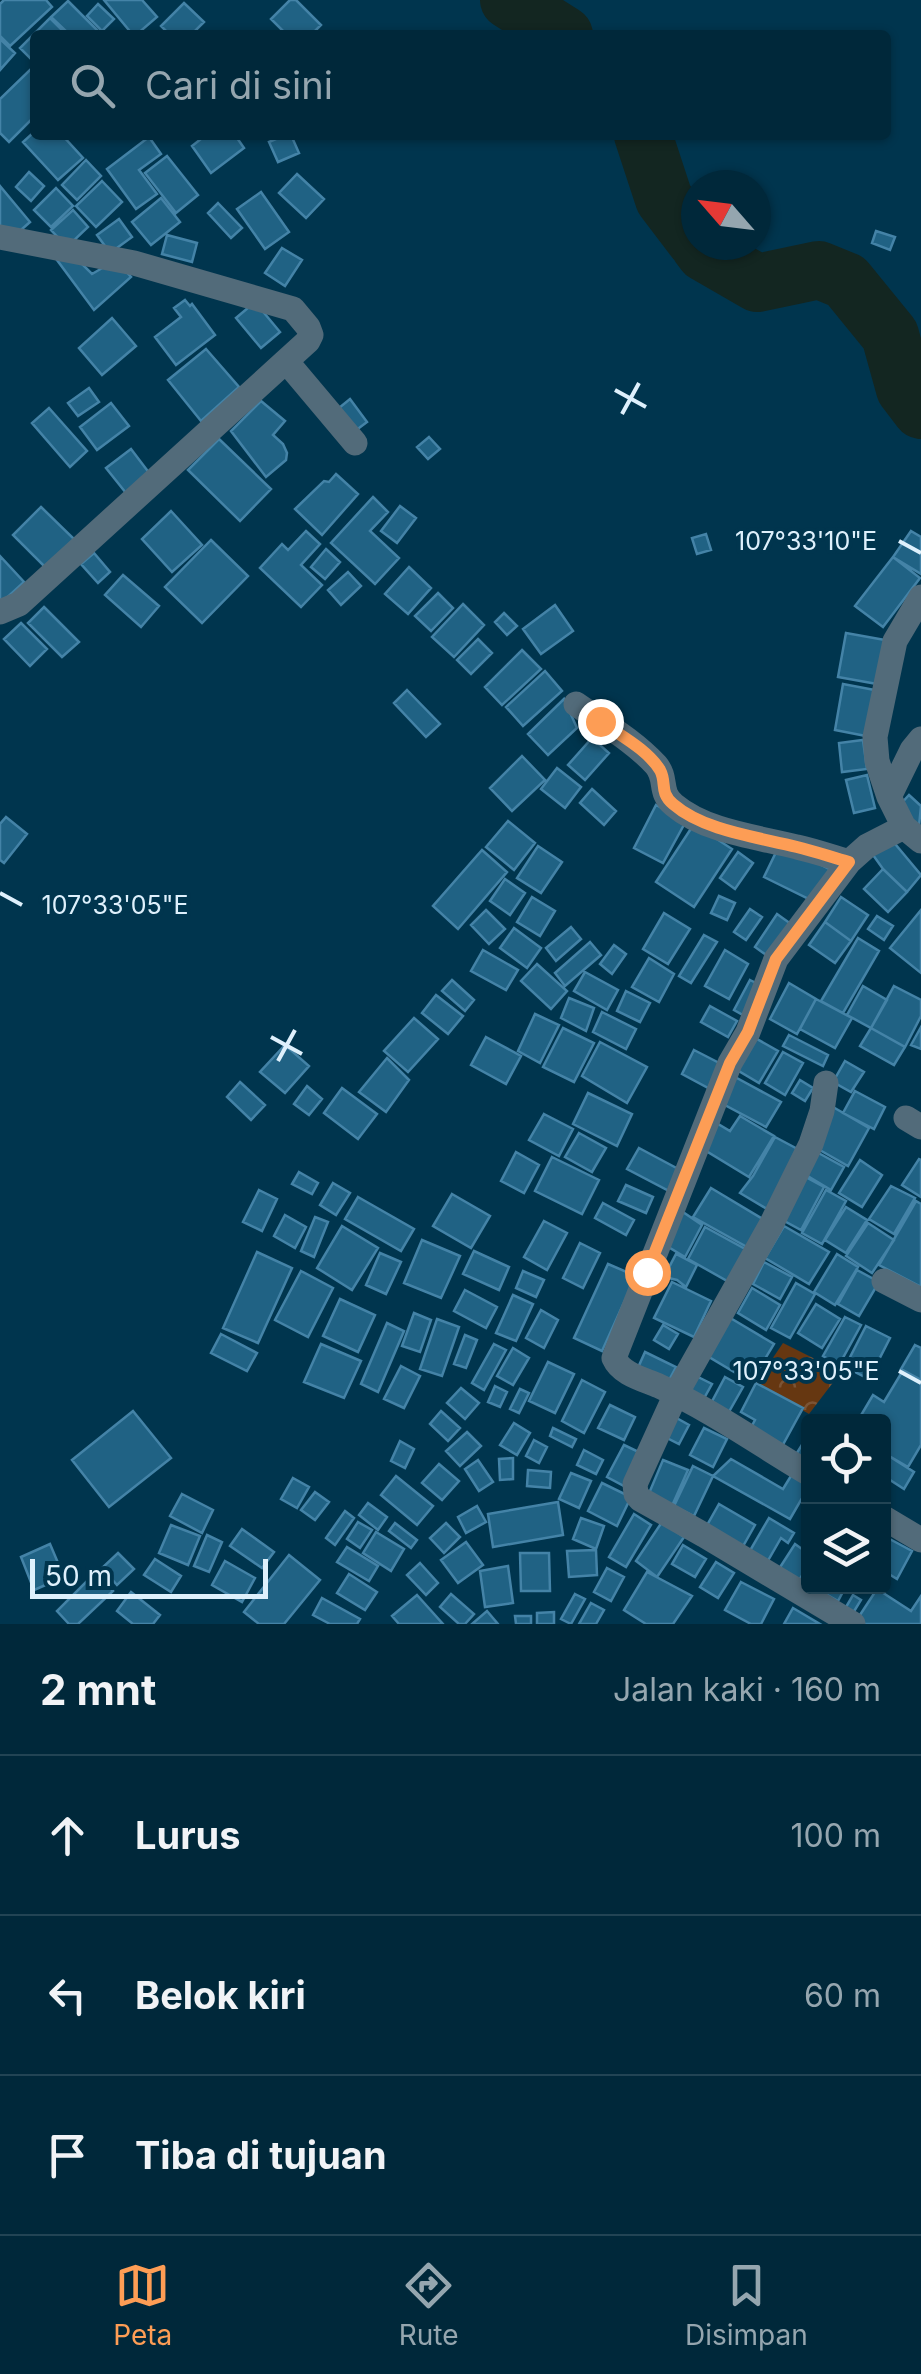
<!DOCTYPE html>
<html lang="id">
<head>
<meta charset="utf-8">
<style>
	body { margin:0; font-family:Inter,sans-serif; background:#0a3042; color:#f1f3f6 }
	.controls { position:absolute; right:30px; bottom:30px; display:grid; overflow:hidden; border-radius:10px; box-shadow:0 2px 8px #0004 }
	.controls button { width:90px; height:90px; display:grid; place-items:center; padding:0; border:0; border-bottom:2px solid #224454; background:#00283a; color:#f1f3f6; font:50px sans-serif }
	.compass { position:absolute; left:681px; top:170px; width:90px; height:90px; border-radius:50%; background:#00283a; box-shadow:0 2px 8px #0004; rotate:298deg }
	.scale { position:absolute; left:30px; bottom:25px; width:238px; box-sizing:border-box; padding-left:10px; border:5px solid #def0fc; border-top:0; font-size:28px; line-height:35px; white-space:nowrap; color:#def0fc; -webkit-text-stroke:8px #00354e; paint-order:stroke }
	.stop { position:absolute; width:30px; height:30px; margin:-22px; border:8px solid #fd9d55; border-radius:50%; background:#fff }
	.stop.end { background:#fd9d55; border-color:#fff; box-shadow:0 2px 10px #0008 }
	.list { margin:0; padding:0; list-style:none }
	h2 { display:flex; justify-content:space-between; align-items:center; height:130px; margin:0; padding:0 40px; font-size:42px }
	h2 small { font-size:32px; font-weight:400; color:#95a6af }
	.list li { display:grid; grid-template-columns:65px 1fr auto; gap:30px; align-items:center; box-sizing:border-box; height:160px; padding:0 40px; border-top:2px solid #224454 }
	.list b { display:block; font-size:38px; white-space:nowrap }
	.list em { font-size:32px; font-style:normal; color:#95a6af }
	.icon { flex:none; width:55px; height:55px; fill:none; stroke:currentColor; stroke-width:2; stroke-linecap:round; stroke-linejoin:round }
	.map { position:relative; flex:none; width:921px; height:1624px; overflow:hidden }
	.search { position:absolute; background:#00283a; box-shadow:0 2px 8px #0004; left:30px; right:30px; top:30px; height:110px; display:flex; align-items:center; gap:25px; box-sizing:border-box; padding:0 35px; border-radius:10px; color:#95a6af; font-size:38px }
	.sheet { height:610px; background:#00283a }
	nav { display:flex; justify-content:space-around; align-items:center; box-sizing:border-box; height:140px; border-top:2px solid #224454; background:#00283a; font-size:28px; color:#95a6af }
	nav a { display:grid; justify-items:center; gap:5px }
	nav .on { color:#fd9d55 }
	.map>svg:first-child { display:block }
</style>
</head>
<body>
<div class="map">
<svg width="921" height="1624" viewBox="0 0 921 1624">
	<defs>
		<pattern id="forest-crowns" width="20" height="18" patternUnits="userSpaceOnUse" patternTransform="scale(2.5)"><rect width="20" height="18" fill="#663711"/><path d="M2 6a3 3 0 1 1 6 0M12 15a3 3 0 1 1 6 0" fill="none" stroke="#7b5435"/></pattern>
	</defs>
	<rect width="100%" height="100%" fill="#00354e"/>
	<path fill="url(#forest-crowns)" d="M783 1343 841 1372 809 1414 756 1383Z"/>
	<g fill="none" stroke-linecap="round" stroke-linejoin="round">
		<path stroke="#132621" stroke-width="58" d="M509 0 564 35
			M643 135 664 199 696 241
			M699 245 705 253 757 283 819 270 846 281 890 335 905 389 921 410"/>
	</g>
	<path fill="#206284" stroke="#4483a7" stroke-width="2.5" d="M4 0H46L52 7 10 46 0 36V4Z
		M104 0H142L157 17 136 35H133Z
		M290 0H296L321 25 311 35H287L271 19Z
		M68 1 102 35H70L51 17Z
		M184 3 204 22 191 35H170L161 26Z
		M98 4 114 19 102 31 87 16Z
		M50 18 67 35H35V63L20 48Z
		M0 39 15 53 0 70Z
		M32 68 35 71V116L9 142 0 133V99Z
		M35 131V135H62L83 158 58 180 23 142Z
		M206 135H235L244 148 211 173 192 146Z
		M285 135H291L299 153 278 162 269 142Z
		M149 137 161 154 139 170 157 194 136 209 107 169Z
		M167 156 198 195 176 213 145 173Z
		M86 160 101 176 77 200 62 185Z
		M29 172 44 186 31 201 16 187Z
		M297 174 324 199 306 218 279 193Z
		M102 181 122 202 96 227 76 206Z
		M0 186 30 222 13 237 0 231Z
		M56 188 73 206 51 227 34 210Z
		M261 192 289 232 265 249 237 209Z
		M161 198 180 222 151 245 132 222Z
		M218 203 242 228 231 238 208 213Z
		M73 210 88 227 67 247 51 230Z
		M119 219 132 237 110 253 97 235Z
		M876 231 895 237 890 250 872 243Z
		M167 235 197 243 192 262 162 254Z
		M282 248 302 260 285 286 265 273Z
		M70 252 92 274 116 260 131 277 94 310 57 260Z
		M185 300 190 306 192 304 215 335 176 365 155 337 181 317 174 308Z
		M255 302 280 332 261 348 236 318Z
		M112 318 136 346 102 375 79 348Z
		M206 349 239 387 201 421 168 380Z
		M89 388 99 402 78 416 68 403Z
		M350 399 367 422 355 431 339 408Z
		M261 401 285 421 273 435 283 444 287 453 286 460 266 477 231 431Z
		M111 403 129 426 97 450 80 427Z
		M49 408 87 451 70 467 32 423Z
		M429 437 440 449 428 459 417 447Z
		M219 439 271 489 240 521 188 470Z
		M131 449 150 474 126 493 106 468Z
		M336 474 358 494 322 535 295 509 324 481 329 482Z
		M373 497 388 512 370 531 399 558 375 584 331 543Z
		M400 506 416 518 397 543 381 531Z
		M41 507 74 539 46 568 13 535Z
		M171 511 202 545 172 572 142 539Z
		M306 531 320 544 301 565 322 585 301 607 260 568 282 544 288 550Z
		M911 531 921 537V574L893 557Z
		M706 534 711 550 697 554 692 538Z
		M211 540 248 576 202 623 165 587Z
		M326 549 340 562 325 579 311 567Z
		M94 553 110 572 98 583 81 564Z
		M0 556 24 582 0 604Z
		M893 557 920 578 883 627 855 606Z
		M409 567 431 588 408 614 385 594Z
		M348 572 361 586 341 605 328 590Z
		M123 575 159 606 141 627 105 595Z
		M438 593 453 608 431 631 415 616Z
		M463 604 484 625 454 657 432 637Z
		M555 605 573 631 541 654 523 629Z
		M44 607 79 642 62 657 28 623Z
		M504 613 517 626 507 635 495 622Z
		M21 623 47 649 30 666 4 639Z
		M846 633 885 640 877 684 838 677Z
		M478 639 492 653 471 674 457 660Z
		M522 650 541 669 502 705 485 687Z
		M545 671 562 691 523 726 506 707Z
		M843 684 880 691 871 737 835 730Z
		M407 690 440 724 426 737 394 703Z
		M564 699 577 728 548 755 528 734Z
		M592 738 609 753 585 780 568 765Z
		M863 740 867 769 842 772 839 743Z
		M522 756 545 780 512 811 490 788Z
		M557 768 581 787 565 808 541 789Z
		M867 775 875 808 854 813 846 780Z
		M592 789 616 811 604 825 580 803Z
		M909 795 921 806 919 826 898 807Z
		M656 805 686 821 663 863 634 848Z
		M6 817 27 834 4 863 0 860V824Z
		M508 821 535 843 514 870 486 847Z
		M694 824 732 849 694 907 656 882Z
		M891 839 921 875 907 892 883 869 873 855Z
		M780 844 831 870 815 902 764 877Z
		M538 846 562 862 541 893 517 878Z
		M482 850 507 872 458 929 433 906Z
		M738 852 753 863 735 889 720 878Z
		M883 869 907 892 888 912 864 889Z
		M505 879 525 893 510 915 490 901Z
		M719 896 735 903 727 920 711 913Z
		M532 897 555 911 540 936 517 922Z
		M841 897 868 915 851 941 825 922Z
		M750 909 762 917 746 940 734 932Z
		M486 910 505 929 489 944 471 925Z
		M921 910V973L890 948Z
		M664 913 690 929 668 964 643 949Z
		M777 914 791 924 769 957 755 947Z
		M877 916 893 926 884 940 868 929Z
		M825 922 851 941 835 963 809 945Z
		M571 927 581 939 556 961 546 948Z
		M514 928 541 948 527 968 500 948Z
		M704 935 717 942 691 983 679 976Z
		M858 938 879 951 843 1013 821 1001Z
		M590 942 601 955 565 986 555 973Z
		M614 945 626 954 612 974 600 964Z
		M483 950 518 970 506 990 471 971Z
		M725 950 748 964 729 999 705 986Z
		M649 958 674 974 659 1002 632 987Z
		M537 964 567 991 551 1009 521 981Z
		M585 972 618 990 607 1010 574 991Z
		M452 980 474 1000 465 1011 442 991Z
		M750 980 760 985 743 1015 734 1010Z
		M789 983 816 999 797 1034 770 1019Z
		M863 986 887 1000 871 1028 847 1015Z
		M894 986 921 1000V1016L905 1047 871 1028Z
		M626 991 650 1003 640 1022 617 1011Z
		M436 995 463 1016 448 1034 422 1013Z
		M569 998 594 1008 586 1031 561 1018Z
		M816 999 852 1018 835 1048 800 1029Z
		M710 1006 737 1021 728 1037 701 1022Z
		M602 1012 636 1029 626 1049 593 1032Z
		M535 1014 559 1025 540 1063 518 1051Z
		M414 1018 438 1039 408 1072 384 1051Z
		M921 1027V1049L911 1045Z
		M563 1028 594 1043 574 1082 543 1067Z
		M871 1028 905 1047 894 1065 860 1046Z
		M750 1035 778 1051 759 1083 732 1067Z
		M789 1035 828 1055 823 1066 783 1046Z
		M486 1037 521 1056 506 1084 471 1065Z
		M600 1042 647 1067 627 1103 582 1076Z
		M285 1045 309 1066 285 1093 260 1072Z
		M694 1050 725 1066 712 1090 682 1074Z
		M783 1052 803 1063 785 1095 765 1083Z
		M387 1058 409 1080 386 1112 359 1092Z
		M845 1061 864 1072 851 1092 833 1082Z
		M735 1077 781 1102 766 1127 721 1103Z
		M800 1080 813 1088 805 1101 792 1093Z
		M240 1082 265 1105 251 1120 227 1097Z
		M307 1086 322 1099 309 1115 294 1104Z
		M342 1088 377 1114 358 1139 324 1113Z
		M855 1091 885 1107 874 1129 843 1113Z
		M588 1093 632 1114 617 1146 573 1124Z
		M833 1107 869 1128 848 1166 818 1149Z
		M544 1114 573 1129 559 1156 529 1140Z
		M740 1116 774 1136 749 1177 698 1146 713 1121 730 1131Z
		M579 1133 606 1148 592 1172 565 1157Z
		M775 1137 805 1153 772 1212 740 1193 753 1176Z
		M639 1148 682 1171 671 1192 627 1169Z
		M813 1150 844 1167 831 1190 801 1172Z
		M516 1152 539 1165 524 1193 501 1181Z
		M552 1157 599 1180 582 1214 535 1191Z
		M919 1159 921 1160V1197L902 1185Z
		M860 1160 882 1175 862 1207 839 1193Z
		M299 1172 318 1183 312 1194 292 1184Z
		M800 1174 824 1187 801 1230 777 1217Z
		M333 1183 350 1193 336 1215 320 1205Z
		M626 1185 653 1197 646 1213 618 1201Z
		M891 1186 915 1198 894 1234 869 1219Z
		M711 1188 771 1224 747 1247 693 1217Z
		M259 1190 277 1199 262 1231 243 1222Z
		M826 1190 846 1201 822 1244 802 1233Z
		M452 1194 490 1216 471 1248 433 1226Z
		M358 1197 414 1229 401 1251 345 1219Z
		M916 1201 921 1204V1287L879 1265Z
		M603 1203 634 1220 626 1235 595 1218Z
		M846 1207 867 1220 846 1253 825 1240Z
		M677 1208 702 1225 685 1257 660 1242Z
		M285 1215 306 1227 295 1248 274 1236Z
		M315 1217 328 1222 314 1257 301 1251Z
		M544 1221 567 1233 547 1270 524 1257Z
		M868 1223 894 1240 872 1273 846 1256Z
		M342 1226 378 1248 352 1290 317 1268Z
		M784 1226 829 1252 809 1284 765 1258Z
		M705 1227 747 1250 729 1282 688 1259Z
		M422 1240 460 1256 441 1298 404 1283Z
		M580 1243 600 1253 583 1288 563 1278Z
		M474 1251 509 1267 499 1290 463 1274Z
		M257 1252 292 1268 258 1343 223 1328Z
		M380 1253 401 1262 386 1294 366 1285Z
		M676 1254 697 1265 686 1287 677 1280 664 1277Z
		M837 1254 858 1267 835 1305 814 1292Z
		M764 1262 792 1277 780 1299 753 1284Z
		M608 1264 636 1276 602 1351 574 1338Z
		M857 1270 879 1282 859 1316 838 1304Z
		M301 1271 333 1288 308 1337 275 1320Z
		M523 1271 544 1280 536 1297 516 1288Z
		M672 1282 711 1301 694 1337 654 1318Z
		M796 1283 815 1294 790 1338 771 1328Z
		M752 1288 780 1305 766 1330 738 1313Z
		M465 1290 497 1307 486 1328 454 1311Z
		M513 1295 533 1304 516 1341 496 1333Z
		M340 1299 375 1315 358 1352 323 1336Z
		M816 1304 840 1319 822 1348 798 1333Z
		M541 1310 558 1320 544 1348 526 1338Z
		M414 1313 431 1320 420 1352 402 1346Z
		M727 1316 774 1344 751 1382 704 1354Z
		M845 1317 861 1325 839 1365 823 1356Z
		M437 1319 459 1327 442 1376 420 1369Z
		M387 1323 404 1331 378 1392 361 1384Z
		M663 1325 678 1334 669 1349 654 1340Z
		M866 1326 890 1338 869 1379 845 1367Z
		M221 1334 257 1353 247 1371 211 1353Z
		M465 1335 477 1340 466 1368 454 1364Z
		M321 1344 361 1361 344 1398 304 1382Z
		M494 1344 506 1350 484 1390 472 1383Z
		M915 1345 921 1348V1380L901 1369Z
		M513 1348 529 1358 513 1385 497 1376Z
		M645 1352 676 1367 667 1384 637 1370Z
		M548 1362 574 1374 555 1413 529 1401Z
		M401 1366 420 1376 404 1408 384 1399Z
		M902 1372 921 1383V1445L908 1467 884 1453V1422H857L873 1395 884 1402Z
		M694 1375 712 1384 703 1400 685 1391Z
		M725 1377 743 1387 726 1417 709 1407Z
		M582 1380 605 1392 584 1433 562 1421Z
		M756 1383 803 1408 780 1450 748 1433 755 1420 741 1412Z
		M495 1386 507 1392 500 1407 488 1402Z
		M461 1388 479 1403 465 1419 447 1403Z
		M520 1389 529 1393 519 1413 510 1409Z
		M610 1405 635 1417 624 1440 598 1428Z
		M133 1411 171 1458 109 1507 72 1460Z
		M441 1411 460 1428 448 1441 430 1424Z
		M673 1416 689 1425 679 1444 663 1436Z
		M514 1423 530 1433 517 1455 500 1445Z
		M553 1428 576 1439 572 1447 550 1436Z
		M704 1428 727 1439 713 1467 690 1455Z
		M467 1432 481 1446 460 1466 446 1451Z
		M808 1435V1464L795 1456Z
		M534 1440 547 1447 539 1463 526 1456Z
		M400 1441 414 1449 405 1468 391 1461Z
		M624 1445 641 1453 624 1486 607 1477Z
		M584 1450 603 1460 596 1474 577 1465Z
		M884 1453 914 1472 904 1489 884 1476Z
		M513 1458V1479L500 1480 499 1459Z
		M731 1459 783 1489 794 1471 808 1479V1488L790 1519 713 1476Z
		M478 1460 493 1482 479 1491 465 1469Z
		M663 1460 688 1470 671 1508 647 1498Z
		M439 1464 459 1481 442 1500 422 1483Z
		M693 1466 713 1476 694 1516 674 1506Z
		M528 1470 551 1472 550 1488 527 1486Z
		M571 1473 591 1481 579 1508 559 1499Z
		M396 1476 433 1506 417 1525 381 1495Z
		M293 1478 309 1487 297 1508 281 1499Z
		M602 1483 631 1497 617 1526 588 1511Z
		M315 1492 329 1502 315 1520 301 1510Z
		M182 1494 213 1510 202 1533 170 1516Z
		M558 1502 563 1535 493 1547 488 1514Z
		M368 1503 387 1517 378 1530 359 1515Z
		M719 1504 755 1525 742 1548 706 1527Z
		M477 1506 486 1522 466 1533 458 1517Z
		M345 1511 354 1518 335 1545 326 1538Z
		M634 1514 651 1525 626 1567 609 1557Z
		M581 1518 604 1526 596 1549 573 1539Z
		M769 1518 794 1533 788 1543 781 1538 766 1564 748 1554Z
		M358 1522 372 1530 360 1548 347 1539Z
		M662 1522 684 1537 657 1577 636 1561Z
		M395 1523 417 1540 411 1548 389 1531Z
		M446 1523 460 1537 444 1553 430 1538Z
		M171 1525 200 1536 188 1565 159 1553Z
		M242 1529 274 1552 262 1568 230 1546Z
		M376 1532 404 1549 391 1571 363 1553Z
		M207 1535 222 1542 209 1572 194 1566Z
		M884 1536 912 1551 897 1579 884 1571Z
		M466 1542 483 1565 458 1583 441 1560Z
		M806 1543 808 1544V1566L796 1585 777 1572 795 1544 802 1549Z
		M50 1544 64 1577 34 1590 21 1557Z
		M683 1545 706 1559 695 1577 672 1564Z
		M347 1547 378 1566 369 1581 337 1562Z
		M596 1550 597 1575 569 1577 567 1551Z
		M118 1553 134 1569 117 1585 102 1568Z
		M520 1553H549L550 1591H521Z
		M289 1555 320 1580 284 1624H259L244 1612Z
		M155 1559 181 1576 171 1592 144 1575Z
		M225 1561 255 1578 242 1602 212 1585Z
		M716 1562 734 1573 718 1598 700 1587Z
		M420 1563 438 1583 426 1595 407 1575Z
		M508 1566 513 1603 485 1607 480 1571Z
		M607 1568 624 1577 611 1601 594 1592Z
		M647 1572 692 1596 673 1624H646L624 1610Z
		M95 1573 113 1591 78 1624H69L57 1611Z
		M349 1574 377 1592 365 1610 337 1593Z
		M741 1582 774 1599 761 1624H751L725 1610Z
		M812 1586H846L838 1601Z
		M877 1589 911 1611 921 1596V1624H860L856 1621Z
		M131 1592 160 1615 153 1624H133L117 1611Z
		M451 1594 474 1614 465 1624H459L440 1607Z
		M575 1594 585 1599 571 1624 561 1619Z
		M417 1595 443 1624H399L392 1616Z
		M853 1595 861 1600 853 1613 846 1607Z
		M322 1598 360 1619 357 1624H330L313 1615Z
		M591 1603 604 1610 596 1624H579Z
		M793 1608 820 1624H784Z
		M487 1611 498 1624H472Z
		M554 1612V1624H537V1613Z
		M515 1616H531V1624H516Z"/>
	<g fill="none" stroke-linecap="round" stroke-linejoin="round">
		<path stroke="#526b7a" stroke-width="25" d="M0 237 134 263 293 309 308 327 311 335 308 341 286 361
			M0 612 19 604 286 361 355 443
			M576 704C603 723 634 741 656 765 668 779 658 792 674 805 706 832 758 837 797 847 815 851 832 857 849 862
			M921 739 912 750 889 797 904 827 921 841
			M889 797 877 761 875 737 895 641 921 597
			M826 1083 822 1111 811 1144 771 1225 676 1394 635 1484 636 1494 640 1499 704 1535 853 1624
			M906 1118 921 1127
			M884 1281 921 1300
			M808 1473C759 1444 711 1410 659 1386 643 1379 621 1374 614 1358L730 1063 748 1032 776 959 849 862 867 846 904 827
			M884 1518 921 1540"/>
	</g>
	<g fill="none" stroke-linecap="round" stroke-linejoin="round">
		<path stroke="#fd9d55" stroke-width="12" d="M600 721C619 735 647 749 660 770 667 783 659 792 673 804 704 831 758 837 797 847 814 851 831 857 849 862L776 959 748 1032 730 1063 647 1272"/>
	</g>
	<path fill="none" stroke="#def0fc" stroke-width="4" d="M615 390 646 407M622 414 639 383M899 541 921 553M0 893 22 905M271 1037 302 1054M278 1061 295 1030M899 1371 921 1383"/>
	<g font-size="25" text-anchor="middle" fill="#def0fc" stroke="#00354e" stroke-width="8" stroke-linejoin="round" paint-order="stroke">
		<text x="806" y="550">107°33'10"E</text>
		<text x="115" y="914">107°33'05"E</text>
		<text x="806" y="1380">107°33'05"E</text>
	</g>
</svg>
<div class="controls">
<button><svg class="icon" aria-label="locate" viewBox="0 0 24 24"><circle cx="12" cy="12" r="6"/><path d="M12 2v4M12 18v4M2 12h4M18 12h4"/></svg></button>
<button><svg class="icon" aria-label="layers" viewBox="0 0 24 24"><path d="M12 4l9 5-9 5-9-5zM3 14l9 5 9-5"/></svg></button>
</div>
<svg class="compass" viewBox="-18 -18 36 36"><path d="M0-13l5 13h-10z" fill="#e53935"/><path d="M0 13l5-13h-10z" fill="#95a6af"/></svg>
<div class="scale">50 m</div>
<div class="stop" style="left:647px;top:1272px"></div>
<div class="stop end" style="left:600px;top:721px"></div>
<div class="search"><svg class="icon" aria-label="search" viewBox="0 0 24 24"><circle cx="10" cy="10" r="6"/><path d="M15 15l6 6"/></svg>Cari di sini</div>
</div>
<section class="sheet">
<h2>2 mnt<small>Jalan kaki · 160 m</small></h2>
<ul class="list">
<li><svg class="icon" aria-label="ahead" viewBox="0 0 24 24"><path d="M12 20V5M6 11l6-6 6 6"/></svg><div><b>Lurus</b></div><em>100 m</em></li>
<li><svg class="icon" aria-label="left" viewBox="0 0 24 24"><path d="M17 20v-9H6M10 6l-5 5 5 5"/></svg><div><b>Belok kiri</b></div><em>60 m</em></li>
<li><svg class="icon" aria-label="arrive" viewBox="0 0 24 24"><path d="M6 21V4h12l-3 4 3 4H6"/></svg><div><b>Tiba di tujuan</b></div></li>
</ul>
</section>
<nav>
<a class="on"><svg class="icon" aria-label="map" viewBox="0 0 24 24"><path d="M3 6l6-2 6 2 6-2v14l-6 2-6-2-6 2zM9 4v14M15 6v14"/></svg>Peta</a>
<a><svg class="icon" aria-label="directions" viewBox="0 0 24 24"><path d="M12 3l9 9-9 9-9-9zM9 14v-3h6M13 9l2 2-2 2"/></svg>Rute</a>
<a><svg class="icon" aria-label="saved" viewBox="0 0 24 24"><path d="M7 4h10v16l-5-4-5 4z"/></svg>Disimpan</a>
</nav>
</body>
</html>
